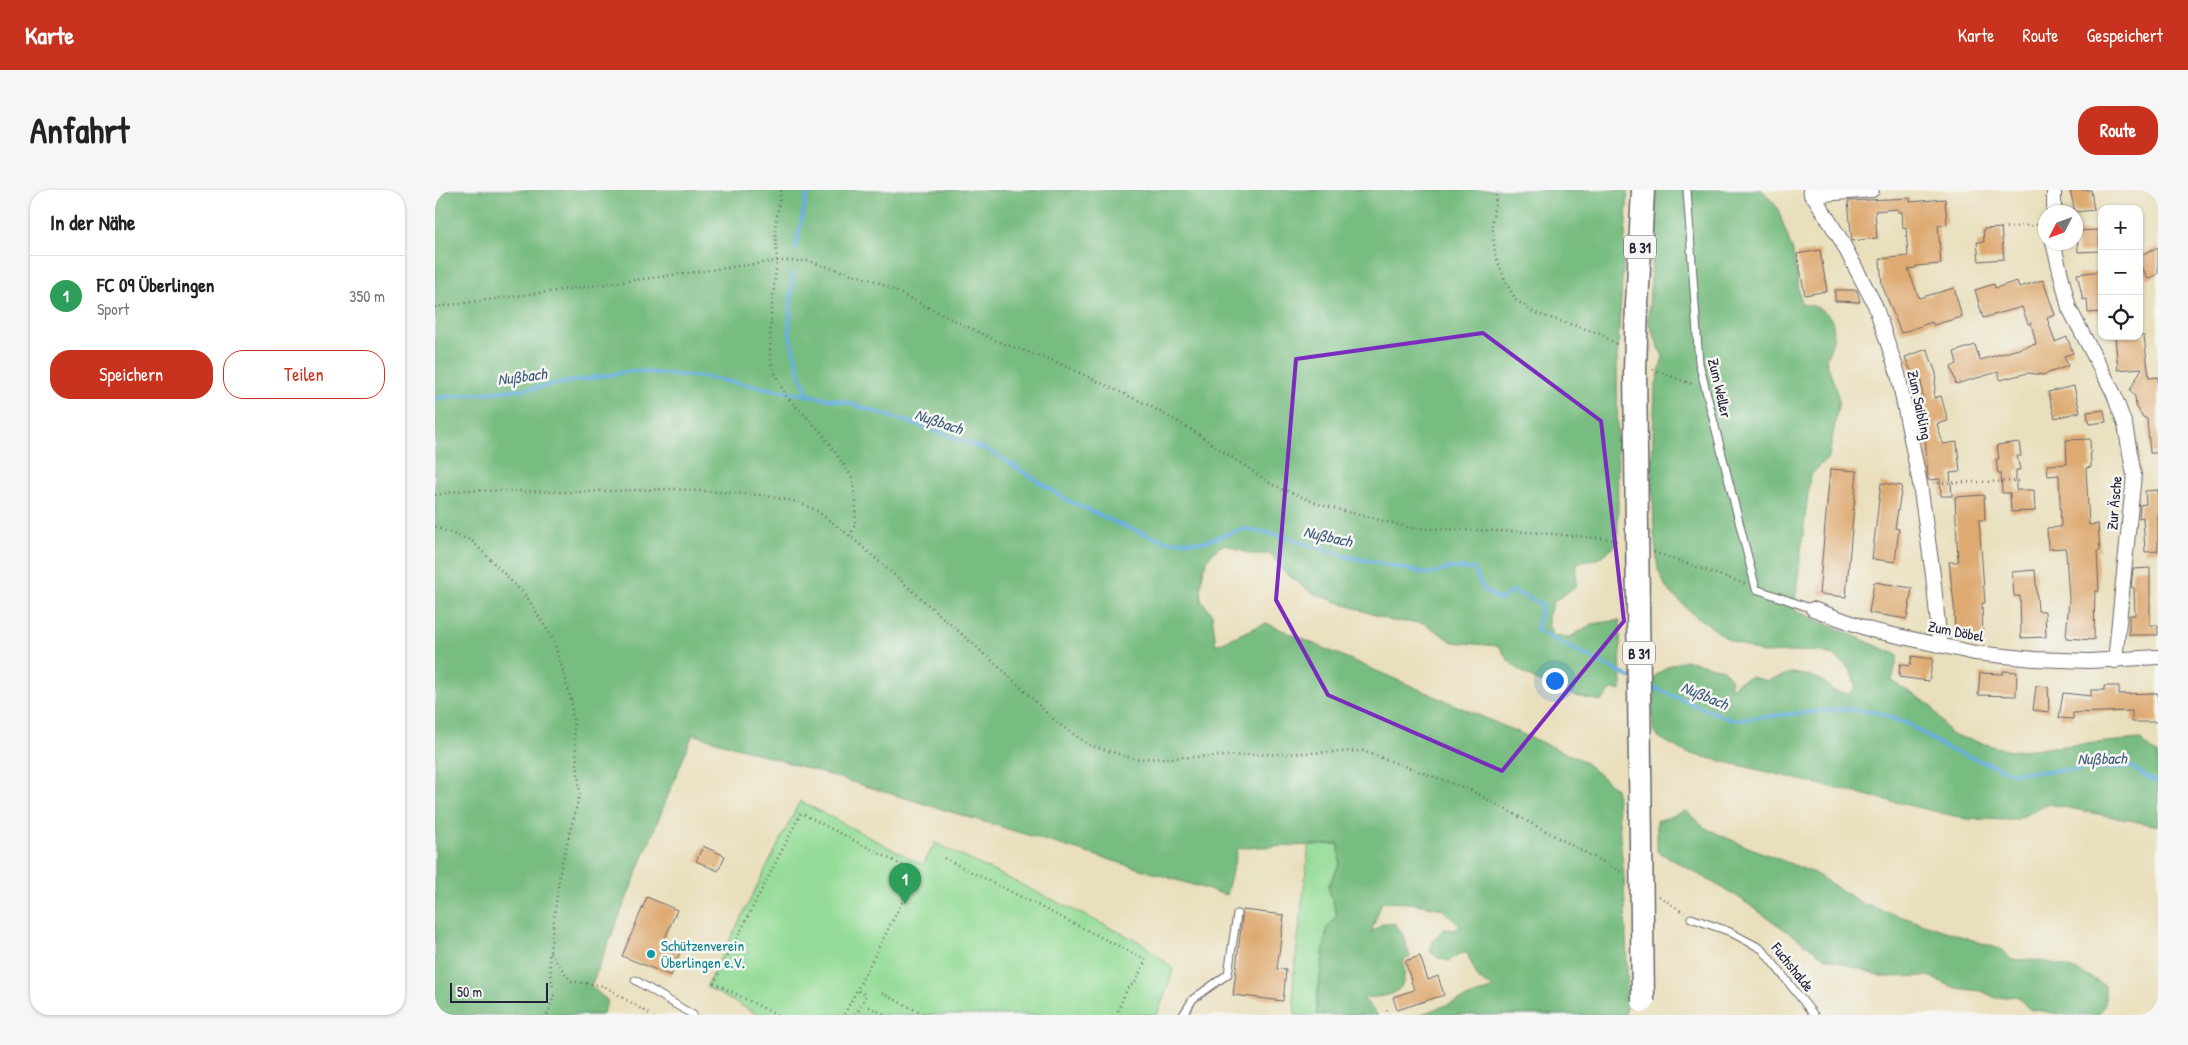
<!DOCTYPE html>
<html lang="de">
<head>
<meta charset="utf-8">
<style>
	body { margin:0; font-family:"Patrick Hand",sans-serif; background:#f6f6f6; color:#222 }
	.controls { position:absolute; right:15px; top:15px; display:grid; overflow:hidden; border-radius:10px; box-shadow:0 1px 4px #0004 }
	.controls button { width:45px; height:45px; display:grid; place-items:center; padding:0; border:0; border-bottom:1px solid #e0e0e0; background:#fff; color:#222; font:25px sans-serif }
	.compass { position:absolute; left:1603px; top:15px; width:45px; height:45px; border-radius:50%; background:#fff; box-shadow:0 1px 4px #0004; rotate:228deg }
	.scale { position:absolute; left:15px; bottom:12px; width:98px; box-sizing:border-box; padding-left:5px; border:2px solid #22223b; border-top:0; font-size:14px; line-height:18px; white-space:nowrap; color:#22223b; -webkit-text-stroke:4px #f6f6f2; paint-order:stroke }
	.you { position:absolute; left:1119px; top:490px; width:18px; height:18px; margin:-12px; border:4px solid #fff; border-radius:50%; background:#1a73e8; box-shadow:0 0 0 8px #1a73e833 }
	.badge { display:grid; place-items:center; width:32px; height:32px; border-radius:50%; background:#c8321e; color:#fff; font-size:16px; font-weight:700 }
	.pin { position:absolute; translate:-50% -41px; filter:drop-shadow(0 1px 2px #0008) }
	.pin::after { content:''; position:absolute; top:26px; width:18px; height:15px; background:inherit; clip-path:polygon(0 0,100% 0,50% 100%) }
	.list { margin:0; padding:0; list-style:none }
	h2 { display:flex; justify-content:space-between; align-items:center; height:65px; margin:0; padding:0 20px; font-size:21px }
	h2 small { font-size:16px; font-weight:400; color:#767676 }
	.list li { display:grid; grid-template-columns:32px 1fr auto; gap:15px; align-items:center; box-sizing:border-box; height:80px; padding:0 20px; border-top:1px solid #e0e0e0 }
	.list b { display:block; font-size:19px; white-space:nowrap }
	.list p { margin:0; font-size:16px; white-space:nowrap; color:#767676 }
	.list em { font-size:16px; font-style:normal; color:#767676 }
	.actions { display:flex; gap:10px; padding:15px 20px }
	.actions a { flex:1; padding:11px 0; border:1px solid #c8321e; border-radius:20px; text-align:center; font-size:18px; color:#c8321e }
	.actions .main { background:#c8321e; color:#fff }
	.icon { flex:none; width:28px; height:28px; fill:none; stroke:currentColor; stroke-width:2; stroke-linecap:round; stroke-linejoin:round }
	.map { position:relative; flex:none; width:1723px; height:825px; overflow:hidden; border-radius:20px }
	header { display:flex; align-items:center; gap:30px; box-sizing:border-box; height:70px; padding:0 25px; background:#c8321e; color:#fff }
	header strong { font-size:24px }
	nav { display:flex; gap:28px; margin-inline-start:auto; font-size:18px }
	.intro { display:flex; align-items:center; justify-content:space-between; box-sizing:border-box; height:120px; padding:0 30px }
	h1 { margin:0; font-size:35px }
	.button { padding:12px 22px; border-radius:20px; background:#c8321e; color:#fff; font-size:18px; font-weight:700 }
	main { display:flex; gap:30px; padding:0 30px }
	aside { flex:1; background:#fff; border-radius:20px; box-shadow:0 1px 4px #0004 }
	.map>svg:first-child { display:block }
</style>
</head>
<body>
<header>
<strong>Karte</strong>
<nav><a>Karte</a><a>Route</a><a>Gespeichert</a></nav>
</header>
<div class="intro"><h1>Anfahrt</h1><a class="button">Route</a></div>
<main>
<aside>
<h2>In der Nähe<small></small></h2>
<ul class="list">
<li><span class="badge" style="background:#2e9e5b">1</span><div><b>FC 09 Überlingen</b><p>Sport</p></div><em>350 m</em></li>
</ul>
<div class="actions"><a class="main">Speichern</a><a>Teilen</a></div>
</aside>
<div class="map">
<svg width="1723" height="825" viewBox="0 0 1723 825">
	<rect width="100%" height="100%" fill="#f6f6f2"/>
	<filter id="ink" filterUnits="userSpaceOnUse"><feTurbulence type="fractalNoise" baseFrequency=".02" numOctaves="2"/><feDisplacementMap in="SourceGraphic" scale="10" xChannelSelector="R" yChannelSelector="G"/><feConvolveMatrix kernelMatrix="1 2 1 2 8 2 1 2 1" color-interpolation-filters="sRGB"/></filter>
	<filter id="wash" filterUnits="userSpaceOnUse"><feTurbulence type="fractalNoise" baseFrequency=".0096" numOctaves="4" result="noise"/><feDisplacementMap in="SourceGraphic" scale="20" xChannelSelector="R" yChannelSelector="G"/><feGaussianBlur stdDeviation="1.12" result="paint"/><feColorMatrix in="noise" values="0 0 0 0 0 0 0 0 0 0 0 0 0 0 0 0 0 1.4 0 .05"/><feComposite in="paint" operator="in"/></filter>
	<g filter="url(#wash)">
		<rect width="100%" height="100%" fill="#e9dfbc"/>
		<path fill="#94dc97" stroke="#5b7f69" d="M365 611 488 675 500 653 707 753 739 779 722 825H324L271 797Z
			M904 654 905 673 893 697 902 725 892 738 882 808V825H860L858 792 874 655Z"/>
		<path fill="#77bc80" stroke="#4c6f5e" d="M0 0H1193L1182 170 1183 351C1170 367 1161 371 1142 373L1141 397 1119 411 1113 426V435L1119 446 1135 447 1157 434 1185 430 1186 501 1177 499 1167 511C1136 507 1103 495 1078 475 1072 470 1068 462 1064 456L1018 452 989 433 957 431 877 403 848 381 836 364H815L790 354C766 366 767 386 766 410L777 424 781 455 831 433 1147 570 1181 599 1189 689 1193 808 1190 825H984L1059 798 1043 788 1032 763 1024 764 1014 771 1003 768 995 761 999 750 1009 739 1020 740 1025 736 1007 719 976 713 947 712 936 742 949 733 961 734 968 745 975 767 968 770C974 805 958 806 928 808L943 825H882V808L892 738 902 725 893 697 905 673 904 654 803 658 791 705 258 544 156 796 173 811 167 825H0Z
			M1222 0H1327L1342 17 1358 62 1366 114C1402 117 1405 141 1391 169L1404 210 1394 267 1375 286 1359 420 1463 465 1457 491 1495 515 1515 544 1575 561 1704 549 1723 565V636L1614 614 1580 630 1532 629 1252 563 1223 547 1218 540 1217 501 1220 486 1232 477 1250 470 1288 479 1296 489 1295 495 1298 498 1303 492 1316 487 1332 491 1356 483 1376 486 1386 490 1399 501 1414 504 1421 497 1415 479 1400 466 1384 461 1327 463 1294 450 1257 423 1232 399 1223 380 1219 343 1217 271 1220 199 1228 167 1213 131Z
			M1251 621 1270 638 1308 655 1379 683 1428 714 1568 760 1576 770C1611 768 1641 777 1670 796V814L1663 825H1631L1594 819 1582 806 1561 808 1546 801 1521 798 1493 786 1449 787 1389 767 1300 705 1222 661V631Z"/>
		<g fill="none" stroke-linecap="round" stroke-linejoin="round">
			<path stroke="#67afde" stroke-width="4" d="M360 60 373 0
				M358 83 354 142 365 184 374 206
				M0 208 99 198 196 181 268 187 410 212 496 239 557 262 634 311 684 334 730 351 768 352 808 339 844 345 910 366 995 384 1016 378 1039 379 1047 398 1065 410 1077 401 1107 414 1101 440 1196 488
				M1212 495 1297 530 1407 519 1440 522 1473 534 1511 558 1578 583 1696 577 1723 593"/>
		</g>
		<g id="blocks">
			<path fill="#deaa72" d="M1635 0H1656L1659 20 1640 22Z
				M1475 8V12L1510 9 1512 34 1503 35 1506 74 1481 76V78L1473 79 1484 108 1519 98 1527 127 1498 135 1497 132 1466 143 1447 95 1445 69 1473 66 1471 37 1468 38 1467 22H1463V19L1440 21 1442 48 1417 51 1413 11Z
				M1566 38 1569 69 1544 71 1542 52H1549L1548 39Z
				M1664 40 1665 61 1643 62 1642 41Z
				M1723 57V84L1713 89 1707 77 1704 78V66Z
				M1385 60 1392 101 1370 105 1362 64Z
				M1667 81V122L1653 123 1652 109 1648 110 1642 84Z
				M1608 90 1620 125 1612 128 1620 152 1632 147 1638 163 1629 166 1633 176 1608 185 1593 183 1565 190 1563 182 1521 194 1516 177 1522 174 1519 162 1540 155 1545 170 1601 154 1596 133 1593 134 1587 117 1548 128 1540 100 1559 94 1560 98 1582 91 1584 97Z
				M1400 100H1422L1425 112 1400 111Z
				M1680 146H1709L1714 188 1723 187V263H1715L1712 229 1708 227 1701 216 1700 207 1695 200 1707 178 1683 180Z
				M1492 159 1501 183 1499 208 1506 206 1513 231 1502 234 1508 254 1522 252 1525 282 1515 283 1517 306H1506L1505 289 1493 290 1490 244 1487 245 1478 214 1488 211 1486 189 1480 191 1470 167Z
				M1639 196 1645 222 1620 228 1613 202Z
				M1669 220 1671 232 1654 234 1652 222Z
				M1655 249 1656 277 1651 278 1654 335 1663 334 1665 361H1662L1664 401H1660L1659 450 1631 448 1634 409 1631 363 1630 358 1613 359 1612 338 1626 337 1624 285 1613 286 1612 275 1632 274 1631 250Z
				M1584 252 1586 266H1582L1585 280H1581V300H1599L1600 321 1576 322 1575 303H1567L1566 283H1563L1561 269H1564L1562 255Z
				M1395 279 1422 281 1411 407 1384 404Z
				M1446 293 1467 296 1460 338 1464 339 1460 372 1437 369Z
				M1723 300V361L1710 362 1708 327 1704 328 1705 315 1711 314 1710 301Z
				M1549 305 1550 330H1544L1550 413H1547L1548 448H1520L1519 415 1514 372H1523L1520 307Z
				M1715 378V435H1723V445H1694V425H1700L1699 398 1696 397 1698 379Z
				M1600 380 1603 421H1610L1611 447 1586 448 1585 406H1579L1577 382Z
				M1439 392 1477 398 1472 429 1434 423Z
				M1477 466 1498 469 1494 491 1464 487 1465 474 1475 476Z
				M1568 481 1582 482 1581 506 1543 505 1545 483 1568 484Z
				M1601 496 1613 497 1614 522 1598 520Z
				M1669 496H1684V504L1723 503V532H1697V521L1638 523V529L1624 528 1628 503 1656 506V500H1669Z
				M268 656 290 666 283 681 261 671Z
				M212 707 242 720 227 755 245 762 236 786 187 766Z
				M808 720 849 725 842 779 851 780 848 811 798 805Z
				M985 766 993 790 1003 786 1009 805 962 820 958 807 979 800 970 771Z"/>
		</g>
	</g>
	<g filter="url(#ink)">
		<use href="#blocks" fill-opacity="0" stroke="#686468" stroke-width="1"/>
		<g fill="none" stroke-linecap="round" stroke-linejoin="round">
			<g stroke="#686468" stroke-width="9">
				<path id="lane" d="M1252 0 1264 173 1321 399 1378 419
					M1256 728 1293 741 1327 759 1379 825
					M200 790 258 825
					M748 825 758 809 793 784 802 724"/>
			</g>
			<g stroke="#686468" stroke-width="16">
				<path id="street" d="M1375 0 1406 50 1440 115 1463 184 1485 294 1498 385 1505 455
					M1376 5 1437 0
					M1619 22V0
					M1618 52 1634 118 1678 202 1690 235 1699 285 1680 471
					M1378 419 1436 440 1540 463 1599 469 1655 471 1723 467"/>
			</g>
			<g stroke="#686468" stroke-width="25">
				<path id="primary" d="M1202 115 1208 0"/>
			</g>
			<path stroke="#686468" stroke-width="2.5" stroke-dasharray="1 4" stroke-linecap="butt" d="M346 0 340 38 342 71 336 123 335 171 350 205 386 242 417 287 421 312 420 335 415 346
				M1062 0 1057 32 1060 64 1070 90 1081 110 1099 123 1164 143 1184 156
				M1566 38 1610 34
				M0 117 342 71H373L440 91 561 151 619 171 713 215 757 240 836 294 886 315 976 338 1093 342 1174 349 1185 352
				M1218 179 1259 195
				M1498 293 1584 291
				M0 305 29 300 133 302 238 299 327 305 362 312 381 320 415 346 571 483 620 531 654 555 700 569 928 561 1035 600 1188 683
				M0 337 37 351 92 407 119 451 136 509 145 603 125 681 114 769 119 806 112 825
				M1219 362 1310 394
				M509 668 711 770 700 793 693 797 683 820 686 825
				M1224 706 1249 723
				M115 763 136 791 169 796 216 825
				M447 803 490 825
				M434 817 451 825
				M952 820 955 825
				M342 825 279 793 366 623 482 683 409 825
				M421 825 431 805 422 800"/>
			<use href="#lane" stroke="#fff" stroke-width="7"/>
			<use href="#street" stroke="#fff" stroke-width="14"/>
			<use href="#primary" stroke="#fff" stroke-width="22"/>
			<g stroke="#686468" stroke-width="25" stroke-linecap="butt">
				<path id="primary-bridge" d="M1202 115 1200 180 1208 811"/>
			</g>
			<use href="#primary-bridge" stroke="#fff" stroke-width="22"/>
		</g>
	</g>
	<path fill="none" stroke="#7b2cbf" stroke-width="4" stroke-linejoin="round" d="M1048 143 1166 231 1189 431 1067 581 893 505 841 410 861 169Z"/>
	<circle fill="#0f9aa8" stroke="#f6f6f2" stroke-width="2" cx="216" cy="764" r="5"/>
	<g text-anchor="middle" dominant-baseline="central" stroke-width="5" stroke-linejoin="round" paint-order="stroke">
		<g fill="#f6f6f2" stroke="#626272" stroke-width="1">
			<rect x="1189" y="45.5" width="32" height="23" rx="4"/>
			<rect x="1188" y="451.5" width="32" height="23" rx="4"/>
		</g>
		<g font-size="14" font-weight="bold" fill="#22223b">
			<text x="1205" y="57">B 31</text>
			<text x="1204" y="463">B 31</text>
		</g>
		<g font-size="15" fill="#22223b" stroke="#f6f6f2">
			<text transform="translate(1285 198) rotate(77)">Zum Weller</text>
			<text transform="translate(1485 215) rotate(78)">Zum Saibling</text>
			<text transform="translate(1679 313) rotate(-85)">Zur Äsche</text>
			<text transform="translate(1521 441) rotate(11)">Zum Döbel</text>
			<text transform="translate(1358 777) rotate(51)">Fuchshalde</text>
		</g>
		<g font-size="15" fill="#0d838f" stroke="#f6f6f2" text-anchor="start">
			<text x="226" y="755">Schützenverein<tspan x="226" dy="17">Überlingen e.V.</tspan></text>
		</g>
		<g font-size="16" font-style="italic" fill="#3e5a7c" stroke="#f6f6f2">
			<text transform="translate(87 186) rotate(-7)">Nußbach</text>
			<text transform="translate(504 231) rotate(19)">Nußbach</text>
			<text transform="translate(893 346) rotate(13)">Nußbach</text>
			<text transform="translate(1270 505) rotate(23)">Nußbach</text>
			<text transform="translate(1667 568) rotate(-1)">Nußbach</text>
		</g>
	</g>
</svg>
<div class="controls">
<button>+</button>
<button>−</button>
<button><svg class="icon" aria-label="locate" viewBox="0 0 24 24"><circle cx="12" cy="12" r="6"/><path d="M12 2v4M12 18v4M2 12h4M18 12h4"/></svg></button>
</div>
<svg class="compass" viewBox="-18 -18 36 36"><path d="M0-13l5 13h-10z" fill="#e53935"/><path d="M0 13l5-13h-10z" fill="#767676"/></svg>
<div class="scale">50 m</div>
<div class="you"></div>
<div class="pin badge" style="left:470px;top:714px;background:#2e9e5b">1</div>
</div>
</main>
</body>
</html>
